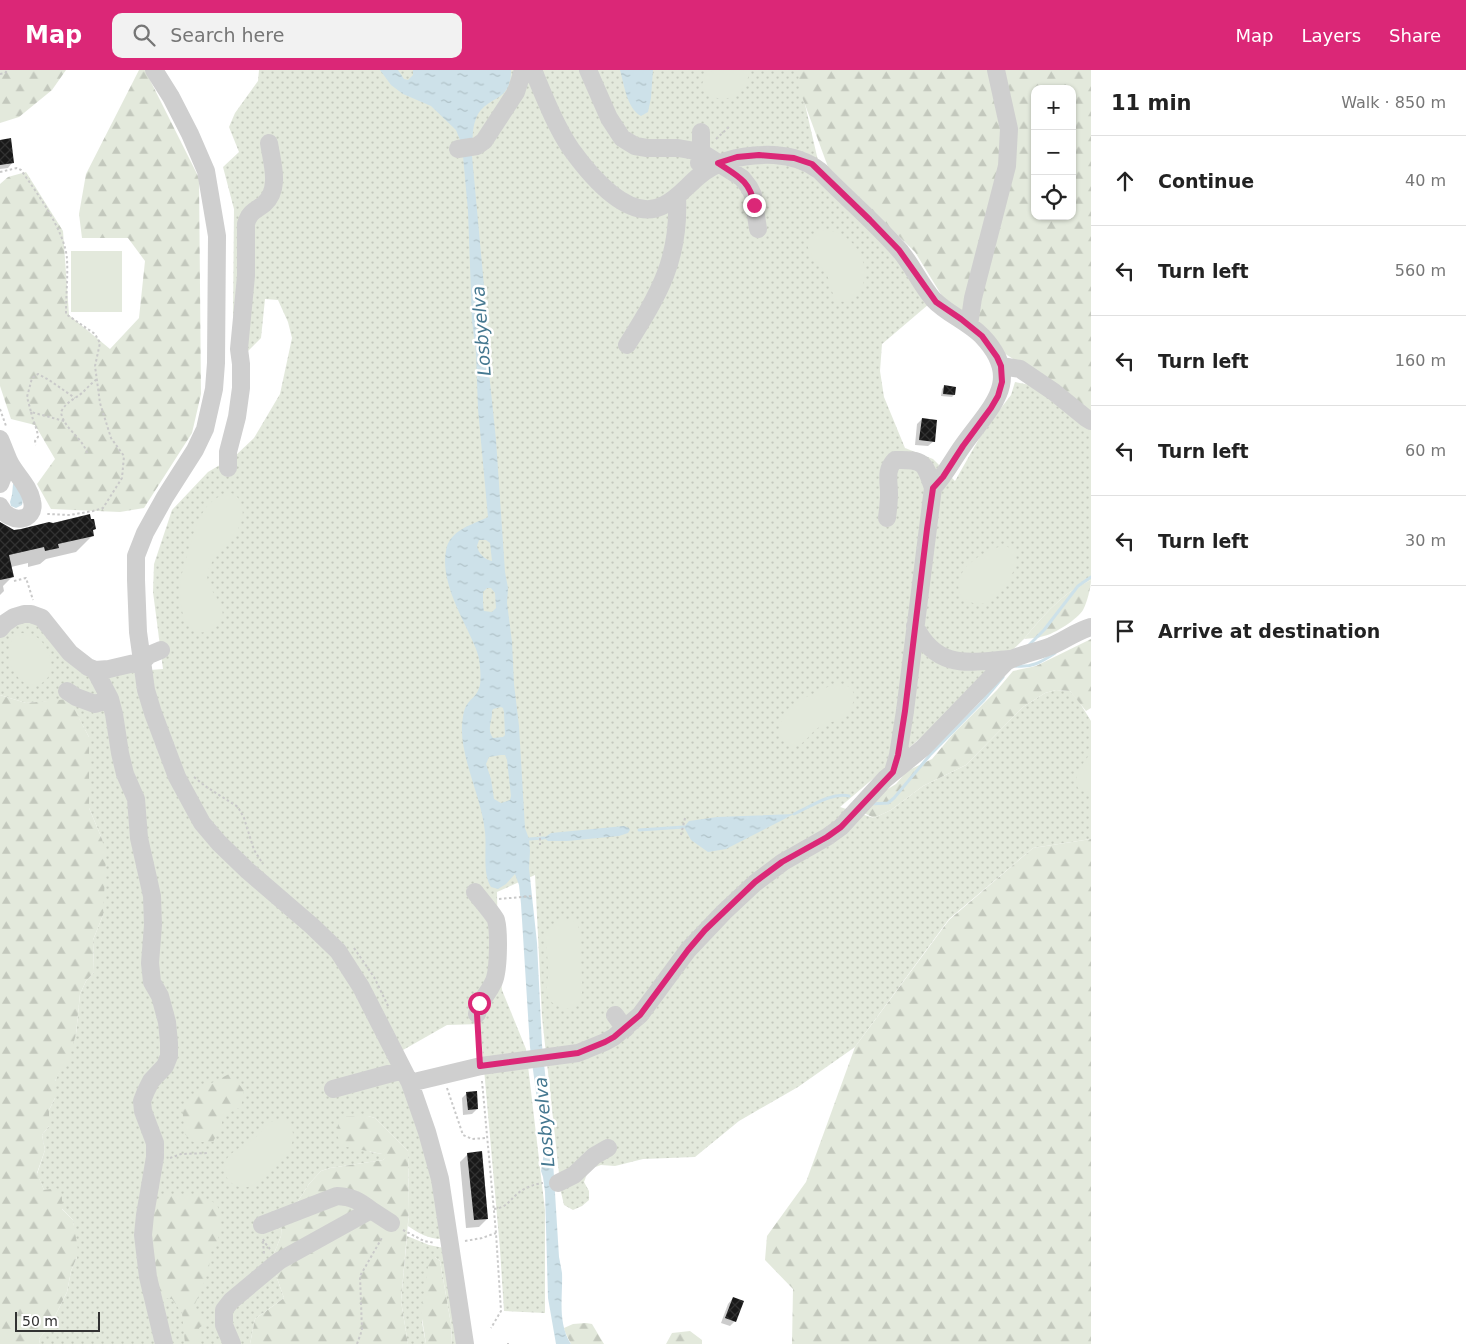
<!DOCTYPE html>
<html lang="en">
<head>
<meta charset="utf-8">
<style>
	body { margin:0; font-family:"DejaVu Sans",sans-serif; background:#f2f2f2; color:#222 }
	.controls { position:absolute; right:15px; top:15px; display:grid; overflow:hidden; border-radius:10px; box-shadow:0 1px 4px #0004 }
	.controls button { width:45px; height:45px; display:grid; place-items:center; padding:0; border:0; border-bottom:1px solid #e0e0e0; background:#fff; color:#222; font:25px sans-serif }
	.scale { position:absolute; left:15px; bottom:12px; width:85px; box-sizing:border-box; padding-left:5px; border:2px solid #323232; border-top:0; font-size:14px; line-height:18px; white-space:nowrap; color:#323232; -webkit-text-stroke:4px #fff; paint-order:stroke }
	.stop { position:absolute; width:15px; height:15px; margin:-11px; border:4px solid #db2777; border-radius:50%; background:#fff }
	.stop.end { background:#db2777; border-color:#fff; box-shadow:0 1px 5px #0008 }
	.list { margin:0; padding:0; list-style:none }
	h2 { display:flex; justify-content:space-between; align-items:center; height:65px; margin:0; padding:0 20px; font-size:21px }
	h2 small { font-size:16px; font-weight:400; color:#767676 }
	.list li { display:grid; grid-template-columns:32px 1fr auto; gap:15px; align-items:center; box-sizing:border-box; height:90px; padding:0 20px; border-top:1px solid #e0e0e0 }
	.list b { display:block; font-size:19px; white-space:nowrap }
	.list em { font-size:16px; font-style:normal; color:#767676 }
	.icon { flex:none; width:28px; height:28px; fill:none; stroke:currentColor; stroke-width:2; stroke-linecap:round; stroke-linejoin:round }
	.map { position:relative; flex:none; width:1091px; height:1274px; overflow:hidden }
	header { display:flex; align-items:center; gap:30px; box-sizing:border-box; height:70px; padding:0 25px; background:#db2777; color:#fff }
	header strong { font-size:24px }
	nav { display:flex; gap:28px; margin-inline-start:auto; font-size:18px }
	.search { width:350px; height:45px; background:#f2f2f2; display:flex; align-items:center; gap:12px; box-sizing:border-box; padding:0 18px; border-radius:10px; color:#767676; font-size:19px }
	main { display:flex }
	aside { flex:1; background:#fff }
	.map>svg:first-child { display:block }
</style>
</head>
<body>
<header>
<strong>Map</strong>
<div class="search"><svg class="icon" aria-label="search" viewBox="0 0 24 24"><circle cx="10" cy="10" r="6"/><path d="M15 15l6 6"/></svg>Search here</div>
<nav><a>Map</a><a>Layers</a><a>Share</a></nav>
</header>
<main>
<div class="map">
<svg width="1091" height="1274" viewBox="0 0 1091 1274">
	<defs>
		<pattern id="grass-dots" width="8" height="8" patternUnits="userSpaceOnUse" patternTransform="scale(1.25)"><rect width="8" height="8" fill="#e3e9dc"/><path d="M2 2h.1M6 6h.1" fill="none" stroke="#c3c8bd" stroke-width="1.8" stroke-linecap="round"/></pattern>
		<pattern id="forest-firs" width="22" height="20" patternUnits="userSpaceOnUse" patternTransform="scale(1.25)"><rect width="22" height="20" fill="#e3e9dc"/><path d="M5 1l3.5 6h-7zM16 11l3.5 6h-7z" fill="#c3c8bd"/></pattern>
		<pattern id="water-ripples" width="26" height="14" patternUnits="userSpaceOnUse" patternTransform="scale(1.25)"><rect width="26" height="14" fill="#cde1e9"/><path d="M2 4q2-2 4 0t4 0M15 11q2-2 4 0t4 0" fill="none" stroke="#b0c2c8"/></pattern>
		<pattern id="building-cross-hatch" width="8" height="8" patternUnits="userSpaceOnUse" patternTransform="scale(1.25)"><rect width="8" height="8" fill="#191919"/><path d="M0 0l8 8M0 8l8-8" fill="none" stroke="#323232"/></pattern>
	</defs>
	<rect width="100%" height="100%" fill="#fff"/>
	<path fill="url(#grass-dots)" d="M259 0H799L801 17 822 108 904 191 929 234 882 274 880 301 884 327 905 378 933 389 955 411 984 360 1011 325 1015 312 1035 316 1091 356V510C1063 522 1043 546 1024 569L931 659 840 737 874 748 891 740 923 716 966 695 1023 637 1045 623 1056 620 1070 621 1078 630 1091 651V769L1033 778 949 849 855 977 798 1017 739 1051 695 1087 643 1089 615 1096 601 1095 592 1098 587 1104 584 1112 589 1121V1130L582 1136 573 1140 564 1135 561 1122 542 947 535 805 497 822 498 882 502 920 526 979 545 1140V1243L504 1241 500 1179 480 954 447 955 389 988 410 1031 429 1090 442 1169C429 1169 418 1163 408 1156L409 1141 408 1081 375 1048 368 1046H347L370 1082 383 1084 387 1087 383 1090 330 1098 321 1101 309 1114 293 1139 282 1150 281 1166 271 1191 284 1228 255 1249 250 1274H40L39 1269 51 1254 67 1222 71 1201 77 1187 73 1150 44 1120 37 1104 45 1080 42 1065 49 1056V1040L55 1028V1011L76 964 80 924 86 911 94 902 93 870 103 845 102 769 89 738V667L69 630 26 633 0 625V565L28 548 110 603 163 599 153 522 154 494 172 440 208 402 235 386 254 368 280 324 292 268 288 252 278 230 265 229 261 268 245 284 234 283 233 248 234 139 223 97 239 82 229 57 235 43 258 11Z
		M407 1166 429 1175 444 1178 459 1274H452L451 1254 440 1191 435 1187 422 1252 426 1274H408L401 1231Z"/>
	<path fill="url(#forest-firs)" fill-rule="evenodd" d="M0 0H66L52 20 19 47 0 53Z
		M139 0H145L199 108 201 324 192 363 144 438 120 442 51 439 37 414 55 389 35 355 11 349 0 316V114L8 107 26 102 63 161 69 245 110 279 139 248 145 191 128 168H82L79 144 86 104Z
		M798 0H1091V344L1036 304 1004 283 947 234 915 182 828 97 800 21ZM1035 19H1072V146H1035Z
		M1091 510C1091 517 1087 533 1083 540 1078 549 1054 564 1044 566 1038 568 1031 568 1024 569 1043 546 1063 522 1091 510Z
		M1091 569V638L1086 641 1070 621 1056 620 1045 623 1023 637 966 695 923 716 891 740 874 748 864 743 875 727 896 714 907 701 932 689 953 664 997 620 1013 601 1036 596Z
		M0 625 26 633 69 629 89 667V738L102 769 106 787 103 845 93 870 94 902 86 911 80 924 76 964 67 996 60 1001 55 1011V1028L49 1040V1056L42 1065 45 1080 37 1103 44 1120 57 1118 62 1125V1139L73 1150 78 1180 77 1187 71 1201 67 1222 51 1254 39 1269 40 1274H0Z
		M1091 769V1274H792L793 1219 765 1190 767 1166 806 1112 855 977 949 850 1033 778Z
		M231 1003 244 1021 241 1037 222 1046V1054L213 1072H193L185 1064 182 1037 204 1017Z
		M347 1046H368L375 1048 408 1081 409 1141 401 1231 408 1274H250L255 1249 284 1228 271 1191 281 1166 282 1150 293 1139 309 1114 321 1101 330 1098 383 1090 386 1087 382 1084 342 1076 337 1065 338 1054Z
		M167 1124H197L217 1134 220 1145 218 1174 210 1183 209 1198 201 1221 195 1234 197 1244 205 1249V1254L199 1258 201 1274H185L182 1243 172 1229 158 1227 157 1203 150 1198 149 1138Z
		M435 1187 440 1191 451 1254 452 1274H426L421 1242 429 1190Z
		M586 1253 592 1254 604 1274H571L565 1262 564 1258 573 1254Z
		M690 1261 702 1270V1274H666L672 1263Z"/>
	<path fill="#e3e9dc" d="M713 0H749C749 24 725 37 706 23L702 14 706 5Z
		M824 160C859 160 883 213 847 232L837 231C830 221 831 214 827 205 819 190 789 170 824 160Z
		M71 181H122V242H71Z
		M231 423C236 425 239 428 241 434 251 461 215 478 208 501 202 520 233 535 219 554 213 561 206 562 198 563 186 556 183 548 181 535 178 513 182 502 188 482 195 458 202 427 231 423Z
		M1002 476H1006L1014 480C1020 493 1014 501 1007 512 1003 518 999 525 992 530 976 541 952 528 960 507 964 497 972 491 981 485 988 481 994 478 1002 476Z
		M19 563C26 563 33 564 38 568 46 574 53 591 51 600 50 606 46 610 42 613 38 614 34 615 30 615 11 611 0 573 19 563Z
		M836 613C851 615 858 621 852 636 850 640 849 643 846 646 838 652 829 651 821 656 805 665 802 687 781 669L780 654 788 639 791 636 800 630Z
		M1091 683V722L1081 721 1078 718C1072 705 1083 693 1091 683Z
		M567 849C571 850 575 851 577 854 583 864 580 878 580 889 581 904 591 948 560 937 553 935 549 930 547 924 545 917 548 912 548 905 549 892 546 879 545 866 547 856 558 852 567 849Z
		M273 1051H284L291 1056C295 1065 293 1074 288 1083 279 1091 260 1113 251 1116 233 1123 216 1102 228 1087 236 1078 248 1074 256 1067 263 1061 265 1054 273 1051Z"/>
	<path fill="url(#water-ripples)" fill-rule="evenodd" d="M380 0H398L404 9 408 10 413 5V0H511C511 32 490 25 478 44 471 57 473 72 472 86L484 216 487 283 496 370 505 502 508 518 507 533 512 572 514 614 519 656 525 758 529 769 530 781 529 798 537 873 542 975 551 1059 559 1187C560 1192 561 1197 562 1203 563 1226 557 1253 571 1274H556L548 1228 545 1122 543 1107 541 1101 544 1083 530 977 521 834 519 815 515 804 506 814 498 819 491 817C482 803 487 778 485 762 482 728 460 688 462 655 463 648 463 639 468 633 472 628 477 625 479 618 482 613 480 591 478 585 476 577 471 568 468 561 457 538 441 507 446 481 449 460 472 455 488 447L478 339 476 283 472 251 468 141 462 75 456 60 431 36 403 24 391 15ZM479 470H486L490 473 492 491C485 490 478 483 477 476ZM487 518H491L495 523 496 538 492 542 484 541C483 537 483 527 483 522ZM501 637 503 638 504 642 505 665 503 667 493 668C486 658 493 651 492 641L493 639ZM501 685H505L507 690 511 726 510 730 501 733 494 729 491 709 486 694 489 687Z
		M620 0H653L651 28 648 42 641 46C627 39 624 14 620 0Z
		M15 413 23 429 22 435 16 438 11 436 10 432 12 425 13 414Z
		M794 744 726 779 708 782 691 770 684 757 689 751 717 747Z
		M624 756 629 758 630 760 628 763 619 766 567 771H548L544 768 551 763Z"/>
	<path fill="#0003" d="M0 71 13 92 8 98 0 99Z
		M944 317 954 325 952 327 941 326 942 319Z
		M922 349 934 371 928 376 915 375 917 354Z
		M0 453 13 461 95 459 92 461 93 465 76 482 46 489 40 494 28 497V493L11 497 13 506 3 516 4 521 0 525Z
		M467 1023 477 1039 472 1044 463 1045 462 1028Z
		M468 1084 487 1149 479 1157 466 1158 460 1092Z
		M733 1228 735 1251 730 1256 721 1253 728 1234Z"/>
	<g fill="none" stroke-linecap="round" stroke-linejoin="round">
		<path stroke="#cde1e9" stroke-width="3" d="M1028 576 1044 560 1078 516 1091 507
			M1015 596C1032 598 1041 592 1055 583
			M870 734 888 733 894 728 930 685 983 631 1003 607
			M794 744C810 737 831 722 849 726
			M639 760 684 757
			M529 769 544 768"/>
	</g>
	<path fill="url(#building-cross-hatch)" d="M11 68 14 93 0 95V70Z
		M944 315 956 317 955 325 943 324Z
		M922 348 937 350 935 372 919 370Z
		M90 444 91 449H94L96 459 93 460 94 466 58 474 59 478 45 481 44 477 9 485 14 507 0 510V452L14 460 21 459 49 452 53 453Z
		M477 1021 478 1039 468 1040 466 1022Z
		M482 1081 488 1149 474 1150 467 1083Z
		M733 1227 744 1231 736 1252 725 1248Z"/>
	<g fill="none" stroke-linecap="round" stroke-linejoin="round">
		<path stroke="#c9c9c9" stroke-width="2" stroke-dasharray="2.5 2.5" stroke-linecap="butt" d="M0 4 5 3 8 0
			M716 69 730 56
			M0 102 17 98 21 100C37 123 65 161 67 189 68 207 66 226 66 244L95 264 100 273 95 296 100 333 111 368 124 386 122 408 103 438 93 441 70 445 47 444
			M0 339 6 356
			M31 342C33 352 37 357 38 367L35 371 36 375
			M64 351 31 342 27 327 32 308 38 304 49 310 75 328
			M87 383C83 368 63 358 61 342 66 331 78 328 85 320 89 316 93 312 97 309
			M14 511 26 508 33 530
			M194 707 205 716 238 737 244 748 254 780 263 794
			M540 763V775
			M681 765 685 748
			M499 829 533 826
			M354 878 374 907 389 938
			M478 959 480 982
			M482 1011 496 1163 501 1241 491 1258
			M447 1018 463 1065 472 1069 486 1068
			M170 1088 181 1084 208 1083
			M494 1139C507 1137 508 1132 517 1124 524 1118 534 1114 543 1113
			M403 1160 424 1171 435 1173
			M263 1169 265 1173 270 1179
			M263 1171 264 1184
			M465 1171 482 1168 496 1163
			M508 1273V1274
			M357 1274 362 1260 360 1206 383 1166"/>
		<path stroke="#cfcfcf" stroke-width="18" d="M154 0 171 27 190 64 206 101 217 166 216 293 214 319 205 359 195 380 165 427 145 463 136 486V510L138 562 146 620 153 643 177 707 202 753 219 773 248 801 312 856 338 881 361 917 410 1013 427 1062 440 1109 465 1274
			M533 0C544 26 555 55 571 79 589 104 629 154 664 135 678 128 687 116 699 106 720 88 747 84 774 85 791 86 806 90 820 101 846 128 876 153 901 182 913 197 921 215 933 229 947 244 967 251 982 266 1024 310 991 336 964 374 953 389 945 405 933 418
			M588 0 609 48 622 68 635 76 647 78H678L701 82 742 108 749 117 753 125 758 159
			M458 79 477 76 484 71 516 22 523 0
			M699 93 701 82V62
			M969 255 973 228 1007 96 1009 59 996 0
			M627 275C659 224 680 189 677 127
			M1001 296 1020 299 1054 322 1086 348 1091 351
			M0 369C3 376 6 384 9 391 15 404 29 415 32 431 37 452 9 455 0 436
			M228 398V382L237 347 241 318V294L239 279 246 206V154C249 142 255 141 264 134 281 119 272 93 269 73
			M0 414 9 391
			M887 448C888 440 889 432 889 424 889 411 885 400 895 390 924 389 925 393 933 418L905 641 898 685 893 702
			M915 556C937 601 970 592 1010 589
			M0 559 5 553 14 547 24 544H31L42 548 70 583 88 597 95 600 109 599 143 591 149 585 161 580
			M95 600 110 629 114 644 120 683 125 704 136 729 139 768 152 826 153 855 150 893 152 912 160 926 167 952 169 973V986L165 996 151 1011 146 1021 142 1031 143 1041 155 1073V1087L145 1145 143 1165 148 1207 164 1274
			M67 621 76 627 95 634 110 629
			M475 822C479 828 494 845 496 850 499 861 499 903 493 913 487 926 480 929 477 944
			M615 945 625 959
			M410 1013 481 996 578 983 605 972 614 967 640 945 688 880 724 842 755 813 783 792 827 767 841 757 885 709 923 678 1006 592C1020 584 1036 582 1051 576 1065 570 1077 561 1091 557
			M333 1019 403 1000
			M558 1113 574 1105 594 1086 608 1078
			M262 1155 337 1126C353 1127 359 1131 371 1140
			M232 1274 224 1255V1240L231 1231 279 1191 371 1140 391 1153"/>
	</g>
	<g fill="none" stroke-linecap="round" stroke-linejoin="round">
		<path stroke="#db2777" stroke-width="6" d="M479 933 477 944 480 996 578 983 605 972 614 967 640 945 688 880 705 860 755 812 782 792 827 767 841 757 893 702 898 685 905 641 927 459 933 418 943 407 963 376 991 338 998 326 1002 312 1001 296 997 287 982 266 961 249 936 232 899 180 870 150 812 94 794 88 759 85 737 87 718 93C736 105 751 111 754 135"/>
	</g>
	<g text-anchor="middle" dominant-baseline="central" stroke-width="5" stroke-linejoin="round" paint-order="stroke">
		<g font-size="18" font-style="italic" fill="#457890" stroke="#fff">
			<text transform="translate(481 261) rotate(-94)">Losbyelva</text>
			<text transform="translate(544 1052) rotate(-95)">Losbyelva</text>
		</g>
	</g>
</svg>
<div class="controls">
<button>+</button>
<button>−</button>
<button><svg class="icon" aria-label="locate" viewBox="0 0 24 24"><circle cx="12" cy="12" r="6"/><path d="M12 2v4M12 18v4M2 12h4M18 12h4"/></svg></button>
</div>
<div class="scale">50 m</div>
<div class="stop" style="left:479px;top:933px"></div>
<div class="stop end" style="left:754px;top:135px"></div>
</div>
<aside>
<h2>11 min<small>Walk · 850 m</small></h2>
<ul class="list">
<li><svg class="icon" aria-label="ahead" viewBox="0 0 24 24"><path d="M12 20V5M6 11l6-6 6 6"/></svg><div><b>Continue</b></div><em>40 m</em></li>
<li><svg class="icon" aria-label="left" viewBox="0 0 24 24"><path d="M17 20v-9H6M10 6l-5 5 5 5"/></svg><div><b>Turn left</b></div><em>560 m</em></li>
<li><svg class="icon" aria-label="left" viewBox="0 0 24 24"><path d="M17 20v-9H6M10 6l-5 5 5 5"/></svg><div><b>Turn left</b></div><em>160 m</em></li>
<li><svg class="icon" aria-label="left" viewBox="0 0 24 24"><path d="M17 20v-9H6M10 6l-5 5 5 5"/></svg><div><b>Turn left</b></div><em>60 m</em></li>
<li><svg class="icon" aria-label="left" viewBox="0 0 24 24"><path d="M17 20v-9H6M10 6l-5 5 5 5"/></svg><div><b>Turn left</b></div><em>30 m</em></li>
<li><svg class="icon" aria-label="arrive" viewBox="0 0 24 24"><path d="M6 21V4h12l-3 4 3 4H6"/></svg><div><b>Arrive at destination</b></div></li>
</ul>
</aside>
</main>
</body>
</html>
